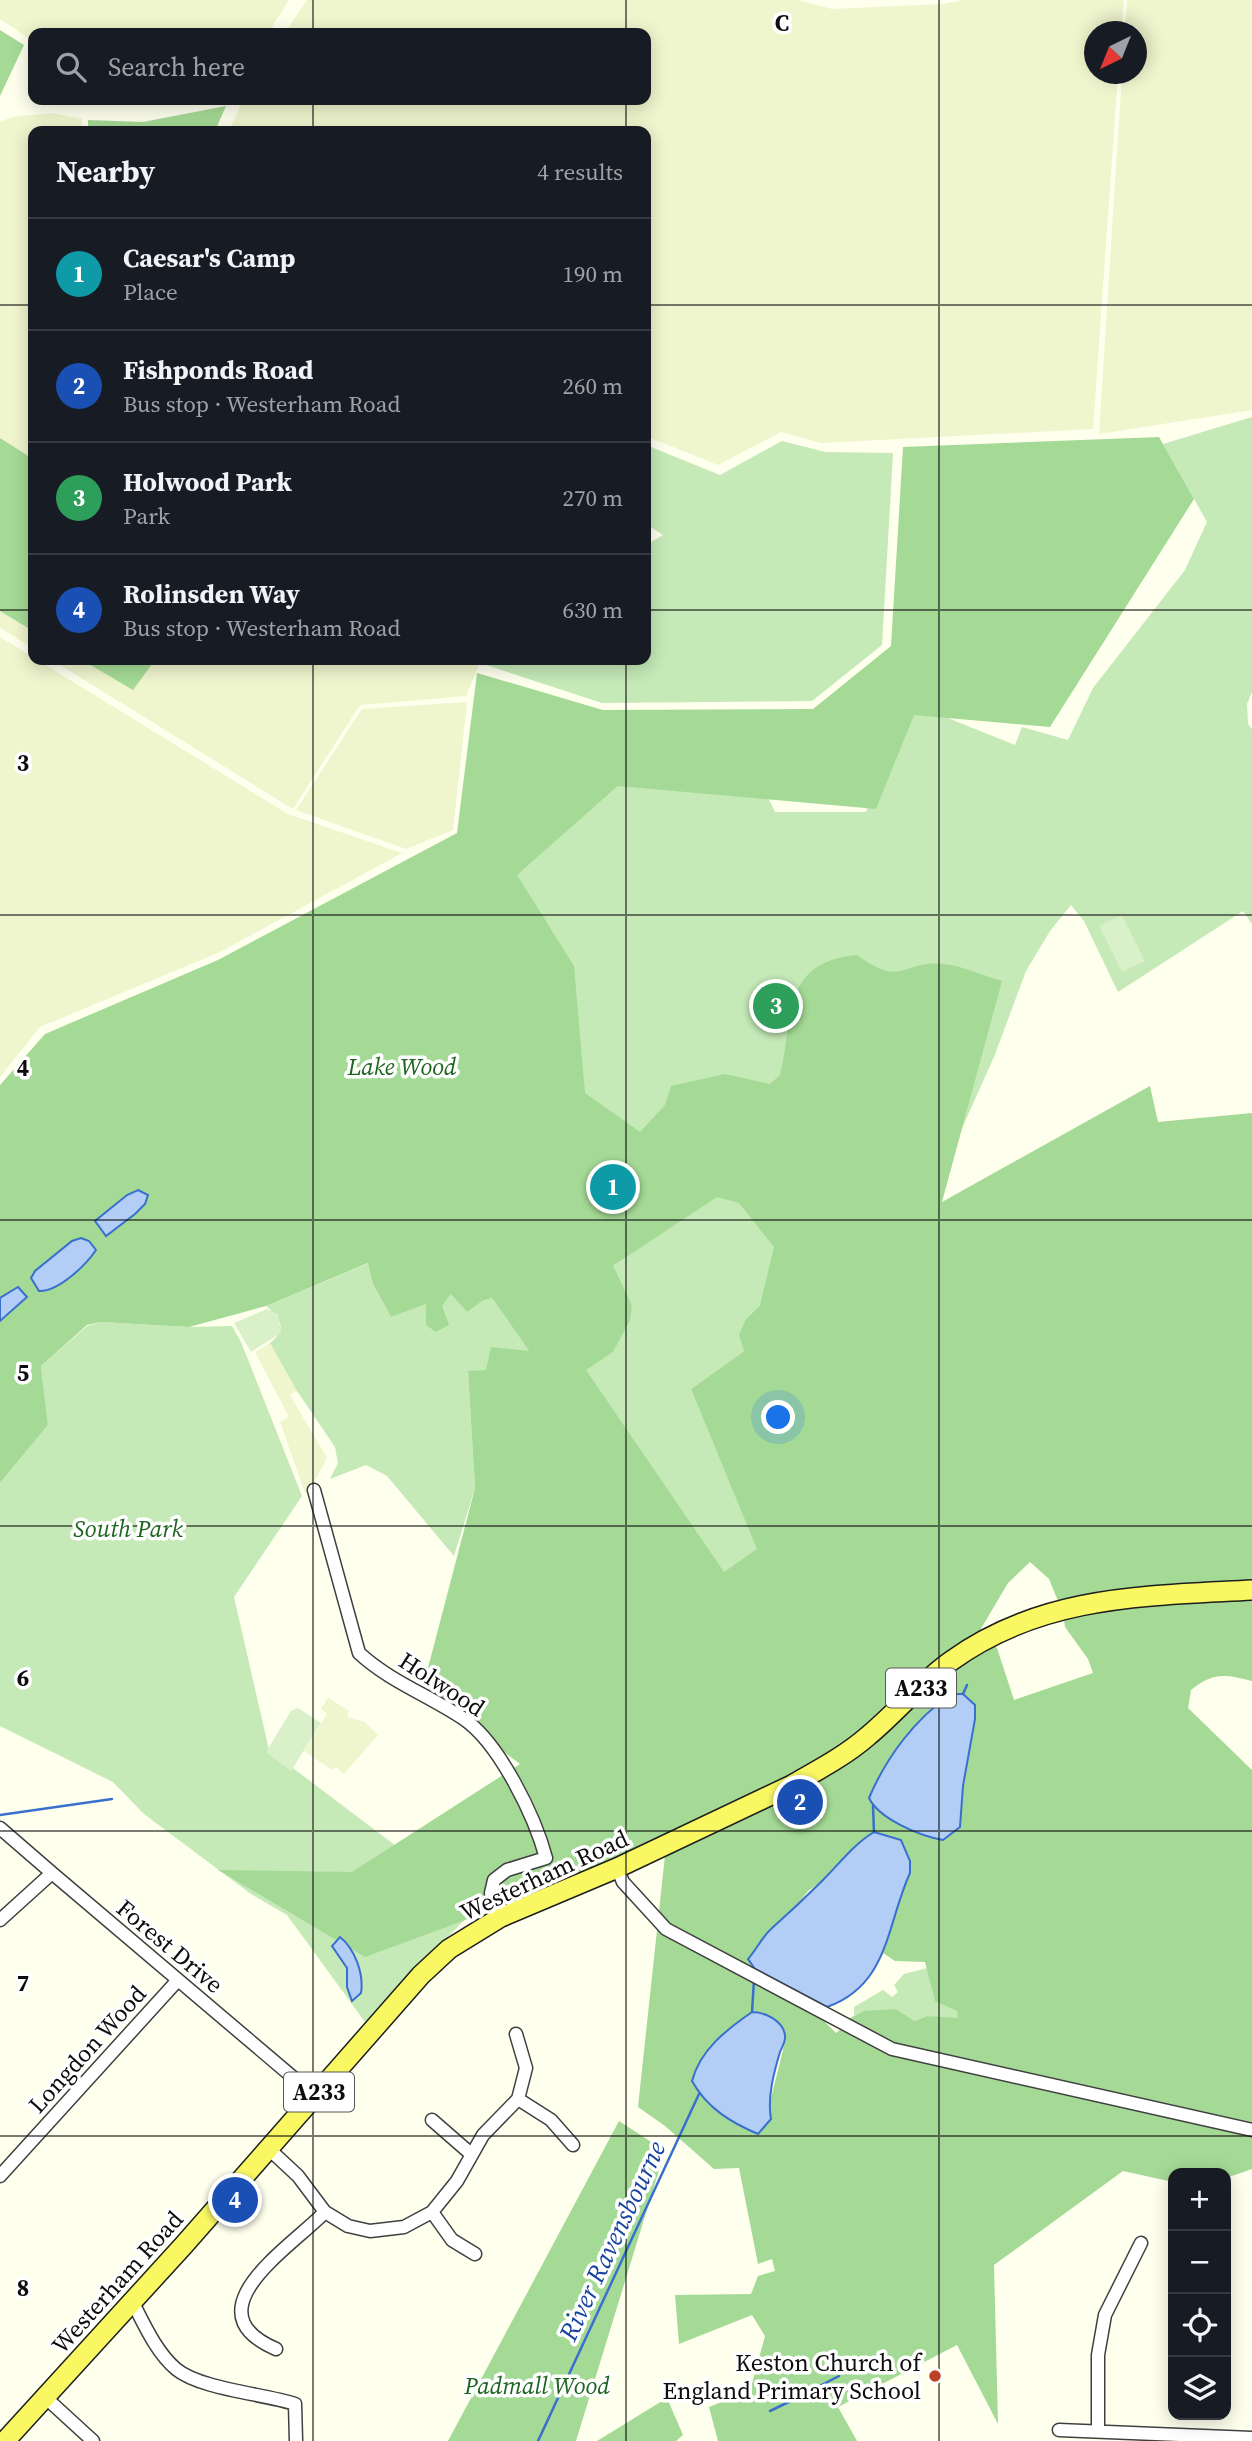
<!DOCTYPE html>
<html lang="en">
<head>
<meta charset="utf-8">
<style>
	body { margin:0; font-family:"Source Serif 4",serif; background:#20242c; color:#f1f3f6 }
	.controls { position:absolute; right:21px; bottom:21px; display:grid; overflow:hidden; border-radius:14px; box-shadow:0 4px 18px #0003 }
	.controls button { width:63px; height:63px; display:grid; place-items:center; padding:0; border:0; border-bottom:2px solid #363941; background:#171b24; color:#f1f3f6; font:35px sans-serif }
	.compass { position:absolute; left:1084px; top:21px; width:63px; height:63px; border-radius:50%; background:#171b24; box-shadow:0 4px 18px #0003; rotate:223deg }
	.you { position:absolute; left:779px; top:1418px; width:24px; height:24px; margin:-18px; border:5px solid #fff; border-radius:50%; background:#1a73e8; box-shadow:0 0 0 10px #1a73e833 }
	.badge { display:grid; place-items:center; width:46px; height:46px; border-radius:50%; background:#b45309; color:#fff; font-size:23px; font-weight:700 }
	.pin { position:absolute; translate:-50% -50%; border:4px solid #fff; box-shadow:0 2px 7px #0006 }
	.list { margin:0; padding:0; list-style:none }
	h2 { display:flex; justify-content:space-between; align-items:center; height:91px; margin:0; padding:0 28px; font-size:30px }
	h2 small { font-size:23px; font-weight:400; color:#9ea1a6 }
	.list li { display:grid; grid-template-columns:46px 1fr auto; gap:21px; align-items:center; box-sizing:border-box; height:112px; padding:0 28px; border-top:2px solid #363941 }
	.list b { display:block; font-size:26px; white-space:nowrap }
	.list p { margin:0; font-size:23px; white-space:nowrap; color:#9ea1a6 }
	.list em { font-size:23px; font-style:normal; color:#9ea1a6 }
	.icon { flex:none; width:38px; height:38px; fill:none; stroke:currentColor; stroke-width:2; stroke-linecap:round; stroke-linejoin:round }
	.map { position:relative; flex:none; width:1252px; height:2441px; overflow:hidden }
	.search { position:absolute; background:#171b24; box-shadow:0 4px 18px #0003; left:28px; top:28px; width:623px; height:77px; display:flex; align-items:center; gap:18px; box-sizing:border-box; padding:0 24px; border-radius:14px; color:#9ea1a6; font-size:26px }
	.panel { position:absolute; background:#171b24; box-shadow:0 4px 18px #0003; left:28px; top:126px; width:623px; height:539px; border-radius:14px }
	.map>svg:first-child { display:block }
</style>
</head>
<body>
<div class="map">
<svg width="1252" height="2441" viewBox="0 0 1252 2441">
	<rect width="100%" height="100%" fill="#feffed"/>
	<path fill="#eff5cd" d="M0 0H289L268 33H33V41L0 19Z
		M307 0H798L832 9 943 4 963 0H1124L1121 31 1094 32V74H1118L1093 429 821 443 781 432 718 465 646 436V131H229L243 100H646V33H285Z
		M1127 0H1252V410L1099 434 1122 74H1136V32L1125 31Z
		M52 113 82 119V131H33V648L0 628V122L12 117Z
		M0 637 288 814 402 853 220 952 40 1027 0 1077Z
		M52 660H481L466 696 360 705 293 809Z
		M467 702 453 830 406 849 296 810 362 709Z
		M270 1343 297 1391 290 1395 327 1458 309 1492 305 1493 280 1422 289 1417 255 1352Z
		M328 1698 349 1711 347 1717 365 1722 378 1735 344 1774 336 1767 332 1770 304 1751 327 1714 321 1709Z"/>
	<path fill="#c5e9b7" d="M1252 417V692L1247 704 1248 724 1252 729V924L1243 911 1118 992 1084 921 1071 905 1050 931 1026 971 994 1057 913 1237 760 1305 746 1319 744 1351 691 1389 758 1549 723 1573 585 1370 613 1352 632 1305 612 1267 690 1214 561 1071 516 875 618 786 756 773 775 812H866L883 758 878 690 1015 745 1022 727 1068 740 1093 688 1185 570 1207 522 1163 444Z
		M782 441 825 452 893 453 882 645 812 701 602 703 486 665 488 660H646V545L663 535 646 524V445L720 475Z
		M369 1263 373 1284 391 1317 426 1303V1325L451 1294 482 1301 492 1298 529 1351 486 1371H468L475 1488 454 1556 387 1476 366 1465 330 1479 338 1463 335 1447 297 1391 270 1343C289 1328 279 1317 266 1306Z
		M100 1322 189 1327 232 1326 241 1342 302 1496 234 1597 269 1750 477 1907 365 2022 287 1915 251 1894 144 1814 113 1782 0 1726V1483L48 1425 41 1366 87 1326Z
		M927 1968 936 2001 958 2011V2019L927 2016 915 2021 896 2009 854 2015V2007L883 1990 892 1997 898 1992 894 1985 904 1974Z"/>
	<path fill="#a5da96" fill-rule="evenodd" d="M0 30 24 45 0 96Z
		M226 106 215 131H88V120L143 122Z
		M1159 437 1194 499 1050 727 914 715 876 809 618 786 517 875 574 966 585 1093 640 1132 665 1105 671 1086 725 1074 770 1084 780 1075C794 1019 780 962 857 955 904 989 901 960 944 964 963 966 984 976 1002 981L942 1202 1150 1086 1158 1122 1252 1113V1681C1225 1674 1213 1672 1191 1690L1188 1708 1252 1770V2169L1226 2178V2173H1173V2182L1123 2171 994 2265 998 2424 957 2345 838 2407 857 2441H718L709 2407 750 2391 765 2336 752 2315 679 2344 675 2295 751 2294 758 2276 775 2271 772 2259 758 2264 739 2168 714 2169 665 2126 638 2107 666 1846 365 1957 218 1870 352 1872 520 1764 422 1691 475 1488 468 1371 486 1370 491 1347 529 1351 492 1298 482 1301 467 1312 451 1294 442 1306 449 1325 436 1332 426 1325V1304L391 1317 373 1284 368 1263 266 1306 189 1327 100 1322 87 1325 41 1366 48 1425 0 1483V1085L45 1034 218 960 457 833 477 673 603 710 813 709 891 646 903 447ZM717 1197 739 1203 774 1247 760 1305 746 1319 739 1335 744 1351 691 1389 757 1549 724 1572 586 1370 613 1352 630 1320 632 1305 613 1266ZM1030 1562 1049 1579 1063 1613 1065 1627 1088 1659 1093 1673 1014 1700 997 1648 979 1632 1008 1583ZM926 1714 975 1719 962 1798 934 1838 878 1811 869 1798 885 1766ZM855 1846 904 1886 883 1953 895 1961 925 1962 935 2001 957 2011 958 2018 927 2016 915 2021 896 2009 864 2011 848 2019 873 2035 844 2027 836 2033 825 2022 827 2019 755 1969 749 1959 770 1929 791 1913 808 1891 822 1881ZM762 2012 782 2027 786 2038 769 2106 771 2119 757 2134Z
		M0 438 33 459V631L0 611Z
		M82 660H155L133 690Z
		M619 2121 665 2151 576 2441H448Z
		M667 2398 683 2435 676 2441H597Z"/>
	<path fill="#d9f0c9" d="M1122 915 1145 961 1122 972 1099 926Z
		M267 1309 278 1314 281 1333 251 1352 234 1323Z
		M298 1708 321 1723 291 1771 266 1752 291 1711Z"/>
	<path fill="#b2cdf6" stroke="#396fcd" stroke-width="2" d="M138 1190 148 1195 145 1204 135 1214 106 1236 95 1221 127 1195Z
		M81 1238 89 1241 96 1250C86 1265 58 1292 39 1291L31 1278 35 1271 72 1241Z
		M18 1287 27 1297 0 1321V1298Z
		M952 1694H963L975 1705V1719L963 1786 960 1827 943 1840C920 1836 879 1819 869 1798 886 1758 915 1718 952 1694Z
		M874 1832 901 1840 910 1861V1873C886 1926 889 1985 827 2007L755 1969 748 1959C756 1950 763 1936 771 1929 789 1913 806 1897 823 1880 840 1863 854 1844 874 1832Z
		M340 1937C355 1949 364 1974 361 1993L352 2001 347 1987V1968L332 1946Z
		M752 2012C765 2012 784 2021 785 2036 786 2041 782 2047 780 2052 774 2072 767 2098 771 2119L758 2134C730 2122 707 2108 692 2081 700 2050 726 2030 752 2012Z"/>
	<g fill="none" stroke-linecap="round" stroke-linejoin="round">
		<path stroke="#396fcd" stroke-width="2.5" d="M963 1694 967 1685
			M873 1806 874 1832
			M0 1815 112 1799
			M752 2012 754 1980
			M804 2394 839 2376
			M770 2411 797 2398
			M538 2441 699 2094"/>
		<g stroke="#404040" stroke-width="15">
			<path id="street" d="M314 1490 359 1653C389 1681 430 1696 464 1719 500 1744 535 1817 546 1858L507 1870 494 1880 491 1893 501 1917
				M0 1828 52 1873
				M617 1868 623 1882 666 1929 892 2049 1252 2130
				M0 1920 52 1873 315 2096
				M518 2099 551 2120 573 2145
				M432 2120 471 2154
				M269 2149 298 2176 325 2212 348 2226 370 2231 404 2227 432 2212 457 2181 483 2135 518 2099 526 2068 516 2034
				M0 2176 178 1980
				M432 2212 452 2240 475 2254
				M132 2301C144 2324 156 2352 176 2369 200 2389 265 2394 295 2404L296 2441
				M276 2349C188 2311 291 2247 325 2212
				M45 2397 93 2441
				M1059 2430 1252 2438
				M1098 2431V2355L1105 2315 1141 2243"/>
		</g>
		<g stroke="#1e1e1e" stroke-width="22">
			<path id="primary" d="M5 2441 183 2246 421 1975 449 1949 501 1917 617 1868 792 1785C818 1770 845 1756 868 1736 896 1713 921 1682 951 1661 1042 1595 1145 1596 1252 1590"/>
		</g>
		<use href="#street" stroke="#fff" stroke-width="12"/>
		<use href="#primary" stroke="#f9f863" stroke-width="19"/>
	</g>
	<path fill="none" stroke="#0d0d0d" stroke-width="2" stroke-opacity="0.55" d="M313 0V33M626 0V33M939 0V2441M313 100V131M626 100V131M0 305H33M646 305H1252M0 610H33M646 610H1252M313 660V2441M626 660V2441M0 915H1252M0 1220H1252M0 1526H1252M0 1831H1252M0 2136H1252"/>
	<circle fill="#bd4125" stroke="#fff" stroke-width="2.5" cx="935" cy="2376" r="7"/>
	<g text-anchor="middle" dominant-baseline="central" stroke-width="7" stroke-linejoin="round" paint-order="stroke">
		<g fill="#fff" stroke="#565656" stroke-width="2">
			<rect x="886" y="1668.5" width="70" height="39" rx="5"/>
			<rect x="284" y="2072.5" width="70" height="39" rx="5"/>
		</g>
		<g font-size="23" font-weight="bold" fill="#0d0d0d">
			<text x="921" y="1688">A233</text>
			<text x="319" y="2092">A233</text>
		</g>
		<g font-size="24" font-style="italic" fill="#1d651f" stroke="#fff">
			<text x="402" y="1066">Lake Wood</text>
			<text x="128" y="1528">South Park</text>
			<text x="537" y="2385">Padmall Wood</text>
		</g>
		<g font-size="24" fill="#0d0d0d" stroke="#fff">
			<text transform="translate(442 1684) rotate(33)">Holwood</text>
			<text transform="translate(544 1875) rotate(-25)">Westerham Road</text>
			<text transform="translate(170 1946) rotate(40)">Forest Drive</text>
			<text transform="translate(87 2049) rotate(-48)">Longdon Wood</text>
			<text transform="translate(117 2282) rotate(-48)">Westerham Road</text>
		</g>
		<g font-size="24" fill="#0d0d0d" stroke="#fff" text-anchor="end">
			<text x="921" y="2362">Keston Church of<tspan x="921" dy="28">England Primary School</tspan></text>
		</g>
		<g font-size="26" font-style="italic" fill="#16439f" stroke="#fff">
			<text transform="translate(612 2241) rotate(-65)">River Ravensbourne</text>
		</g>
	</g>
	<g font-size="23" text-anchor="middle" font-weight="bold" fill="#0d0d0d" stroke="#fff" stroke-width="7" stroke-linejoin="round" paint-order="stroke">
		<text x="782" y="31">C</text>
		<text x="23" y="771">3</text>
		<text x="23" y="1076">4</text>
		<text x="23" y="1381">5</text>
		<text x="23" y="1686">6</text>
		<text x="23" y="1991">7</text>
		<text x="23" y="2296">8</text>
	</g>
</svg>
<div class="controls">
<button>+</button>
<button>−</button>
<button><svg class="icon" aria-label="locate" viewBox="0 0 24 24"><circle cx="12" cy="12" r="6"/><path d="M12 2v4M12 18v4M2 12h4M18 12h4"/></svg></button>
<button><svg class="icon" aria-label="layers" viewBox="0 0 24 24"><path d="M12 4l9 5-9 5-9-5zM3 14l9 5 9-5"/></svg></button>
</div>
<svg class="compass" viewBox="-18 -18 36 36"><path d="M0-13l5 13h-10z" fill="#e53935"/><path d="M0 13l5-13h-10z" fill="#9ea1a6"/></svg>
<div class="you"></div>
<div class="pin badge" style="left:613px;top:1187px;background:#0f9aa8">1</div>
<div class="pin badge" style="left:800px;top:1802px;background:#1a4fb4">2</div>
<div class="pin badge" style="left:776px;top:1006px;background:#2e9e5b">3</div>
<div class="pin badge" style="left:235px;top:2200px;background:#1a4fb4">4</div>
<div class="search"><svg class="icon" aria-label="search" viewBox="0 0 24 24"><circle cx="10" cy="10" r="6"/><path d="M15 15l6 6"/></svg>Search here</div>
<section class="panel">
<h2>Nearby<small>4 results</small></h2>
<ul class="list">
<li><span class="badge" style="background:#0f9aa8">1</span><div><b>Caesar's Camp</b><p>Place</p></div><em>190 m</em></li>
<li><span class="badge" style="background:#1a4fb4">2</span><div><b>Fishponds Road</b><p>Bus stop · Westerham Road</p></div><em>260 m</em></li>
<li><span class="badge" style="background:#2e9e5b">3</span><div><b>Holwood Park</b><p>Park</p></div><em>270 m</em></li>
<li><span class="badge" style="background:#1a4fb4">4</span><div><b>Rolinsden Way</b><p>Bus stop · Westerham Road</p></div><em>630 m</em></li>
</ul>
</section>
</div>
</body>
</html>
